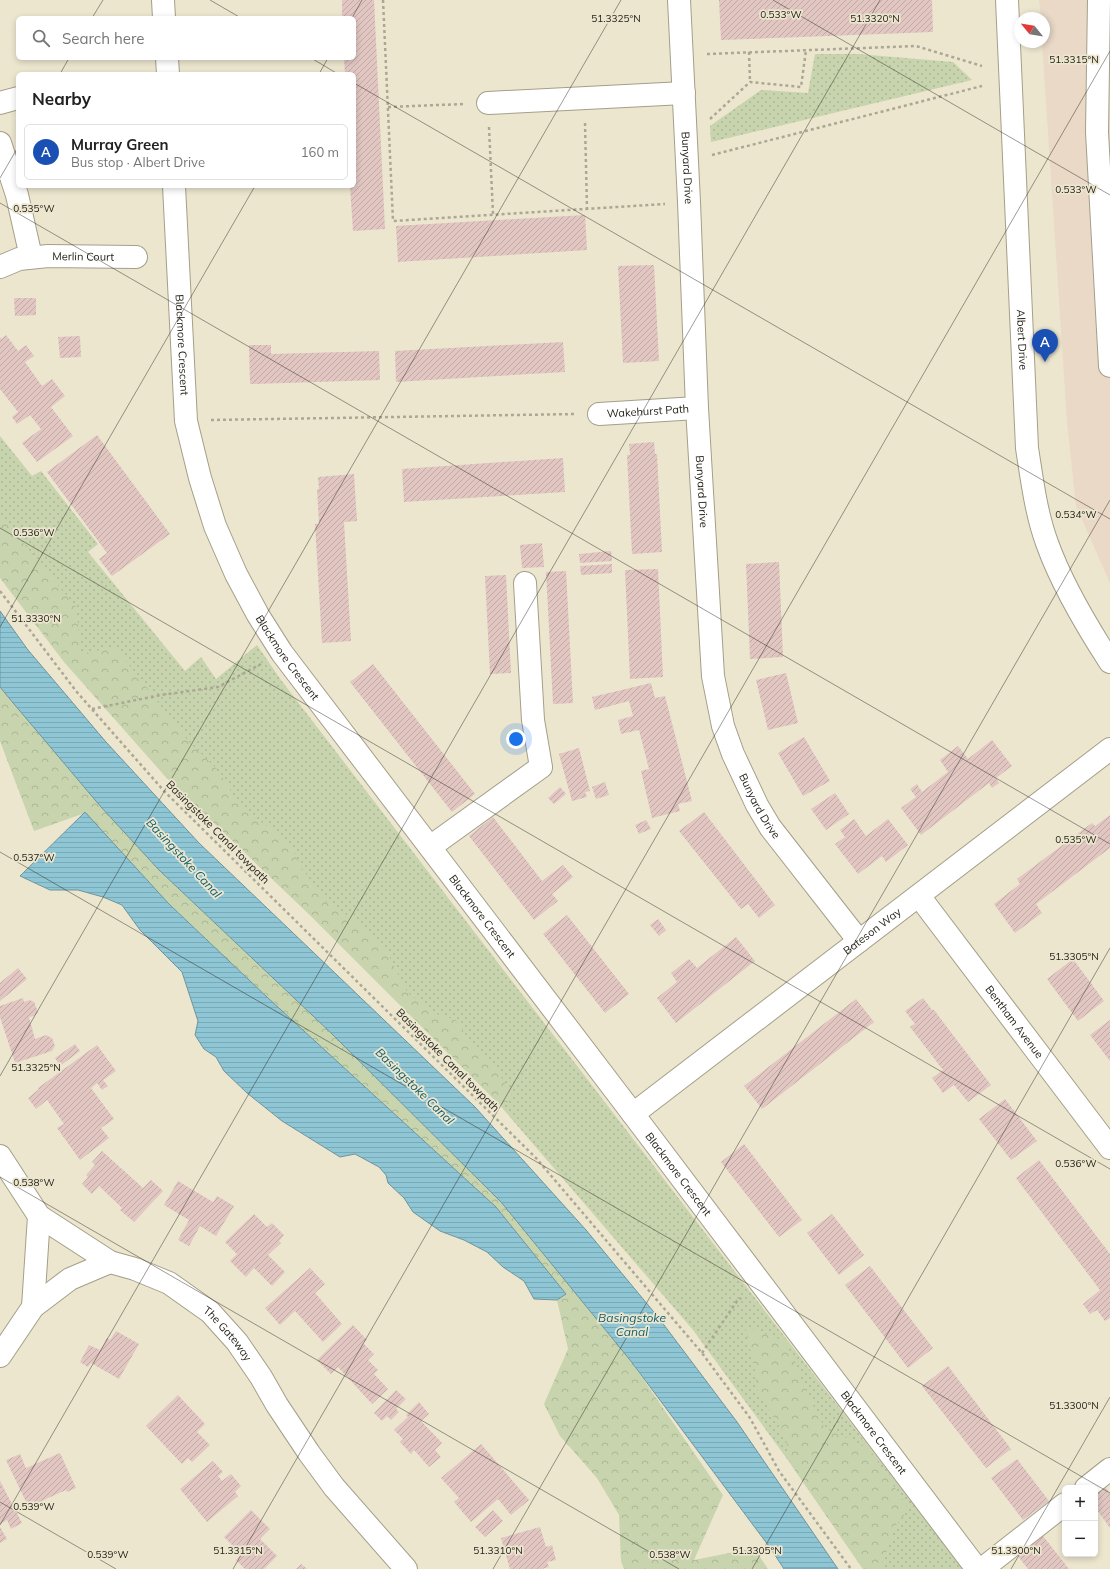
<!DOCTYPE html>
<html lang="en">
<head>
<meta charset="utf-8">
<style>
	body { margin:0; font-family:Mulish,sans-serif; background:#f2f2f2; color:#222 }
	.controls { position:absolute; right:12px; bottom:12px; display:grid; overflow:hidden; border-radius:6px; box-shadow:0 2px 6px #0003 }
	.controls button { width:36px; height:36px; display:grid; place-items:center; padding:0; border:0; border-bottom:1px solid #e0e0e0; background:#fff; color:#222; font:20px sans-serif }
	.compass { position:absolute; left:1014px; top:12px; width:36px; height:36px; border-radius:50%; background:#fff; box-shadow:0 2px 6px #0003; rotate:300deg }
	.you { position:absolute; left:516px; top:739px; width:14px; height:14px; margin:-10px; border:3px solid #fff; border-radius:50%; background:#1a73e8; box-shadow:0 0 0 6px #1a73e833 }
	.badge { display:grid; place-items:center; width:26px; height:26px; border-radius:50%; background:#b45309; color:#fff; font-size:13px; font-weight:700 }
	.pin { position:absolute; translate:-50% -33px; filter:drop-shadow(0 1px 2px #0008) }
	.pin::after { content:''; position:absolute; top:21px; width:14px; height:12px; background:inherit; clip-path:polygon(0 0,100% 0,50% 100%) }
	.list { margin:0; padding:0; list-style:none }
	h2 { display:flex; justify-content:space-between; align-items:center; height:52px; margin:0; padding:0 16px; font-size:17px }
	h2 small { font-size:13px; font-weight:400; color:#767676 }
	.list li { display:grid; grid-template-columns:26px 1fr auto; gap:12px; align-items:center; box-sizing:border-box; height:56px; margin:0 8px 8px; padding:0 8px; border:1px solid #e0e0e0; border-radius:6px }
	.list b { display:block; font-size:15px; white-space:nowrap }
	.list p { margin:0; font-size:13px; white-space:nowrap; color:#767676 }
	.list em { font-size:13px; font-style:normal; color:#767676 }
	.icon { flex:none; width:22px; height:22px; fill:none; stroke:currentColor; stroke-width:2; stroke-linecap:round; stroke-linejoin:round }
	.map { position:relative; flex:none; width:1110px; height:1569px; overflow:hidden }
	.search { position:absolute; background:#fff; box-shadow:0 2px 6px #0003; left:16px; top:16px; width:340px; height:44px; display:flex; align-items:center; gap:10px; box-sizing:border-box; padding:0 14px; border-radius:6px; color:#767676; font-size:15px }
	.panel { position:absolute; background:#fff; box-shadow:0 2px 6px #0003; left:16px; top:72px; width:340px; height:116px; border-radius:6px }
	.map>svg:first-child { display:block }
</style>
</head>
<body>
<div class="map">
<svg width="1110" height="1569" viewBox="0 0 1110 1569">
	<defs>
		<pattern id="grass-dots" width="8" height="8" patternUnits="userSpaceOnUse"><rect width="8" height="8" fill="#c7d4ae"/><path d="M2 2h.1M6 6h.1" fill="none" stroke="#abb695" stroke-width="1.8" stroke-linecap="round"/></pattern>
		<pattern id="forest-crowns" width="20" height="18" patternUnits="userSpaceOnUse"><rect width="20" height="18" fill="#c7d4ae"/><path d="M2 6a3 3 0 1 1 6 0M12 15a3 3 0 1 1 6 0" fill="none" stroke="#abb695"/></pattern>
		<pattern id="water-rules" width="6" height="5" patternUnits="userSpaceOnUse"><rect width="6" height="5" fill="#8ec6d5"/><path d="M0 2.5h6" fill="none" stroke="#7aaab6"/></pattern>
		<pattern id="building-hatch" width="6" height="6" patternUnits="userSpaceOnUse"><rect width="6" height="6" fill="#e1c6c2"/><path d="M-1 1l2-2M0 6l6-6M5 7l2-2" fill="none" stroke="#c1aaa6"/></pattern>
	</defs>
	<rect width="100%" height="100%" fill="#ece6cf"/>
	<path fill="#ead9c7" d="M1039 0H1110V583L1076 506 1067 422 1042 42H1044V18H1041Z"/>
	<path fill="url(#grass-dots)" d="M815 54H858L953 62 972 80 711 142 710 126 761 90 808 93Z
		M0 436 32 476 41 471 98 544 88 552 185 671 201 657 216 679 257 645 281 680 963 1569H863L790 1463 693 1330 498 1103 313 918 164 775 0 577Z"/>
	<path fill="url(#forest-crowns)" d="M0 515 76 607 81 654 115 647 189 742 217 769 240 806 288 842 303 870 325 901 365 927 387 952 407 992 433 1013 456 1020 473 1046 498 1072 513 1096 505 1105 498 1103 313 918 164 775 64 662 0 578Z
		M0 687 159 870 331 1033 501 1202 630 1360 723 1495 694 1560 754 1548 768 1569H624L621 1561 619 1515 597 1478 560 1436 544 1404 568 1349 557 1300 566 1294 496 1207 268 998 169 904 85 813 34 831 0 741Z
		M745 1326 771 1336 786 1342 807 1393 825 1429 868 1447 909 1509 896 1525 881 1567 879 1569H863L790 1463 786 1438 757 1389 755 1371Z"/>
	<path fill="url(#water-rules)" stroke="#6e959d" d="M0 611 28 650 106 742 199 843 475 1107 586 1230 658 1317 737 1422 838 1569H784L771 1549 630 1360 501 1202 331 1033 159 870 101 807 14 704 0 687Z
		M85 812 169 904 268 998 496 1207 566 1294 557 1300 534 1299 524 1281 503 1267 487 1252 464 1240 440 1231 413 1212 404 1198 388 1183 386 1175 379 1167 355 1154 340 1157 282 1121 247 1093 224 1071 216 1057 204 1049 195 1035 198 1021 182 972 140 930 122 905 103 897 78 890H50L20 876Z"/>
	<path fill="url(#building-hatch)" d="M342 0H374L385 229 353 231 350 186H354V74H345L344 58H354V18H342Z
		M719 0H932L933 32 721 40Z
		M585 215 587 250 398 262 396 226Z
		M654 265 659 361 623 363 618 266Z
		M14 298H36V315L15 316Z
		M6 335 18 351 26 345 34 356 25 362 42 386 52 379 65 396 51 407 73 436 37 462 22 443 41 429 30 415 17 424 12 417 18 412 0 389V337L1 339Z
		M80 336 81 357 60 358 58 337Z
		M563 342 565 372 396 382 395 351Z
		M249 345H271V354L379 351 380 380 250 384Z
		M97 435 170 534 112 576 99 559 107 553 47 472Z
		M654 442 655 454H657L662 552 632 554 627 455H630L629 444Z
		M563 458 565 492 404 502 402 469Z
		M354 474 357 521 344 522 351 641 322 643 315 524H319L317 489H319L318 477Z
		M542 543 544 567 522 568 520 545Z
		M611 551 612 561 580 563 579 554Z
		M779 562 783 657 750 659 746 564Z
		M612 564V573L581 575 580 566Z
		M658 569 663 677 630 679 625 570Z
		M566 571 573 703 553 704 546 572Z
		M506 575 511 673 490 674 485 576Z
		M373 664 475 794 452 812 350 682Z
		M786 673 798 723 768 730 756 680Z
		M651 683 655 698 665 696 692 801 678 804 680 811 652 818 641 771 649 769 639 730 621 734 618 720 633 716 629 701 595 710 592 697Z
		M804 737 830 781 803 796 778 753Z
		M992 740 1012 766 996 778 999 783 992 788 989 783 921 835 901 808 916 797 910 789 917 784 922 792 948 772 940 760 958 746 968 759Z
		M579 748 590 791 585 792 587 797 572 801 559 754Z
		M605 782 609 795 596 799 592 787Z
		M560 787 566 794 554 804 548 798Z
		M835 793 849 814 826 830 811 809Z
		M704 812 775 905 759 918 748 904 741 909 679 831Z
		M1110 815V848L1036 904 1042 913 1015 933 994 904 1020 884 1017 879 1092 823 1095 826Z
		M493 817 542 881 563 865 573 877 552 894 558 901 534 920 469 836Z
		M854 819 866 836 888 819 908 845 886 862 882 856 858 874 835 844 845 837 840 830Z
		M646 820 651 829 639 834 635 825Z
		M567 915 629 994 605 1013 543 934Z
		M658 919 666 930 659 936 650 925Z
		M736 937 755 961 676 1023 657 998 677 982 671 973 689 959 697 968Z
		M1073 959 1104 1001 1078 1021 1047 979Z
		M18 968 27 979 0 1001V983Z
		M23 998 24 1002 30 1000 34 1002 38 1012 34 1016 29 1017 35 1039 46 1035 52 1038 55 1046 52 1051 15 1063 0 1017V1006Z
		M923 998 932 1010H934L991 1085 968 1102 954 1085 943 1093 932 1078 943 1070 910 1027 915 1024 905 1011Z
		M856 999 874 1022 762 1109 744 1086Z
		M1110 1020V1061L1090 1035Z
		M75 1044 80 1051 60 1066 55 1058Z
		M97 1045 116 1071 103 1080 108 1086 102 1090 97 1083 91 1088 114 1119 101 1128 109 1138 80 1160 57 1128 64 1124 47 1100 36 1109 28 1098 39 1089 38 1088Z
		M1005 1099 1037 1141 1011 1160 979 1119Z
		M744 1144 802 1220 779 1237 721 1162Z
		M102 1151 143 1188 151 1180 163 1191 134 1222 120 1210 122 1208 99 1186 92 1194 82 1184 88 1177 86 1175 95 1165 92 1162Z
		M1039 1160 1110 1254V1318L1105 1321 1097 1310 1090 1314 1083 1304 1100 1290 1016 1178Z
		M178 1181 213 1202 217 1196 234 1206 216 1236 200 1226 189 1246 178 1240 189 1220 164 1205Z
		M254 1214 267 1227 272 1223 284 1235 279 1241 281 1243 268 1255 285 1272 272 1286 254 1268 246 1277 230 1261 237 1254 225 1242Z
		M832 1214 864 1255 839 1275 807 1233Z
		M870 1266 933 1348 908 1368 845 1285Z
		M310 1268 325 1284 315 1293 342 1324 323 1342 295 1311 280 1325 265 1308Z
		M353 1325 367 1340 363 1343 374 1354 368 1360 378 1370 374 1374 388 1389 372 1404 338 1367 331 1374 317 1360Z
		M116 1331 139 1344 119 1379 91 1363 88 1367 80 1362 89 1345 100 1350 107 1338 110 1340Z
		M948 1366 1011 1449 986 1468 922 1386Z
		M396 1390 406 1399 396 1409 399 1412 391 1420 387 1416 382 1421 374 1413Z
		M178 1395 205 1424 197 1432 210 1445 192 1462 188 1458 182 1464 146 1426Z
		M419 1402 429 1414 421 1421 442 1443 435 1450 441 1457 429 1467 414 1450 411 1454 400 1442 403 1439 394 1430 408 1417 406 1415Z
		M481 1444 529 1500 511 1515 498 1499 471 1522 454 1502 459 1498 441 1478Z
		M60 1453 76 1488 67 1492 66 1490 35 1504 34 1501 27 1504 6 1460 20 1454 26 1468Z
		M1017 1459 1049 1501 1023 1520 991 1478Z
		M213 1461 223 1472 218 1476 222 1481 231 1474 241 1486 235 1492 238 1496 207 1522 180 1489Z
		M0 1481 22 1523 11 1529 7 1520 0 1524Z
		M1104 1485 1110 1494V1528L1095 1507V1492Z
		M251 1510 270 1529 260 1539 277 1556 264 1569H245L236 1560 241 1554 224 1537Z
		M493 1510 503 1521 485 1537 475 1527Z
		M0 1527 7 1539 0 1543Z
		M540 1527 546 1547 552 1545 556 1560 547 1562 549 1567 542 1569H510L501 1538Z
		M1043 1536 1069 1569H1028L1017 1555Z
		M301 1564 307 1569H296Z"/>
	<g fill="none" stroke-linecap="round" stroke-linejoin="round">
		<g stroke="#a49f89" stroke-width="24">
			<g id="minor">
				<path d="M163 0 164 18"/>
				<path id="s1" d="M679 0 689 202 697 408 713 676 723 726 733 754 757 805 770 827 859 941"/>
				<path id="s2" d="M1007 0 1027 448C1032 480 1036 513 1047 543 1062 585 1086 625 1110 662"/>
				<path d="M1099 0 1097 132 1110 366"/>
				<path d="M167 58 168 74"/>
				<path d="M0 103 18 98"/>
				<path d="M488 103 684 93"/>
				<path d="M0 143 17 195 31 257"/>
				<path id="s3" d="M174 186 186 421 200 478 215 526 236 574 258 615 282 653 633 1114 977 1569"/>
				<path id="s4" d="M0 267 19 259 48 256 136 257"/>
				<path id="s5" d="M599 414 697 408"/>
				<path d="M430 847 541 767 533 720 525 583"/>
				<path id="s6" d="M919 896 1110 1148"/>
				<path id="s7" d="M633 1114 1110 749"/>
				<path id="s8" d="M0 1156 39 1216 110 1262 135 1269 169 1283 210 1312 237 1342 261 1377 277 1405 309 1453 334 1487 406 1569"/>
				<path d="M33 1307 39 1216"/>
				<path d="M0 1356 33 1307 70 1279 110 1262"/>
				<path d="M1086 1488 1110 1469"/>
				<path d="M982 1569 1065 1504"/>
			</g>
		</g>
		<path stroke="#aca794" stroke-width="2.5" stroke-dasharray="3 3" stroke-linecap="butt" d="M383 0 393 221 665 204
			M749 52 750 82
			M707 54 916 46 982 66
			M388 107 464 104
			M710 119 750 82 801 87 806 50
			M585 123 587 209
			M489 127 493 214
			M712 155 982 86
			M211 420 576 414
			M0 591 76 691 164 791 536 1158 702 1353 750 1418 779 1471 851 1569
			M92 709 161 695 218 687 261 664
			M702 1353 737 1301 741 1298"/>
		<use href="#minor" stroke="#fff" stroke-width="22"/>
	</g>
	<path fill="none" stroke="#25231a" stroke-width="1" stroke-opacity="0.45" d="M210 0 241 18M773 0 1110 195M92 18 103 0M352 18 362 0M311 58 338 74M60 74 69 58M319 74 328 58M354 83 1110 519M0 178 18 147M0 203 1110 844M0 528 1110 1169M0 627 255 186M0 852 1110 1493M0 1076 621 0M0 1177 679 1569M0 1502 116 1569M0 1525 880 0M233 1569 1110 51M493 1569 1110 500M752 1569 1110 948M1011 1569 1110 1397"/>
	<g text-anchor="middle" dominant-baseline="central" stroke-width="3.5" stroke-linejoin="round" paint-order="stroke">
		<g font-size="11" fill="#25231a" stroke="#ece6cf">
			<text stroke="none"><textPath href="#s1" startOffset="168">Bunyard Drive</textPath></text>
			<text stroke="none"><textPath href="#s4" startOffset="85">Merlin Court</textPath></text>
			<text stroke="none"><textPath href="#s2" startOffset="340">Albert Drive</textPath></text>
			<text stroke="none"><textPath href="#s3" startOffset="159">Blackmore Crescent</textPath></text>
			<text stroke="none"><textPath href="#s5" startOffset="49">Wakehurst Path</textPath></text>
			<text stroke="none"><textPath href="#s1" startOffset="492">Bunyard Drive</textPath></text>
			<text stroke="none"><textPath href="#s3" startOffset="495">Blackmore Crescent</textPath></text>
			<text stroke="none"><textPath href="#s1" startOffset="816">Bunyard Drive</textPath></text>
			<text transform="translate(218 832) rotate(45)">Basingstoke Canal towpath</text>
			<text stroke="none"><textPath href="#s3" startOffset="819">Blackmore Crescent</textPath></text>
			<text stroke="none"><textPath href="#s7" startOffset="301">Bateson Way</textPath></text>
			<text stroke="none"><textPath href="#s6" startOffset="158">Bentham Avenue</textPath></text>
			<text transform="translate(448 1060) rotate(45)">Basingstoke Canal towpath</text>
			<text stroke="none"><textPath href="#s3" startOffset="1143">Blackmore Crescent</textPath></text>
			<text stroke="none"><textPath href="#s8" startOffset="297">The Gateway</textPath></text>
			<text stroke="none"><textPath href="#s3" startOffset="1467">Blackmore Crescent</textPath></text>
		</g>
		<g font-size="12" font-style="italic" fill="#105d6d" stroke="#ece6cf">
			<text transform="translate(184 858) rotate(47)">Basingstoke Canal</text>
			<text transform="translate(415 1086) rotate(44)">Basingstoke Canal</text>
			<text x="632" y="1317">Basingstoke<tspan x="632" dy="14">Canal</tspan></text>
		</g>
	</g>
	<g font-size="10" text-anchor="middle" fill="#25231a" stroke="#ece6cf" stroke-width="3.5" stroke-linejoin="round" paint-order="stroke">
		<text x="781" y="18">0.533°W</text>
		<text x="616" y="22">51.3325°N</text>
		<text x="875" y="22">51.3320°N</text>
		<text x="1074" y="63">51.3315°N</text>
		<text x="1076" y="193">0.533°W</text>
		<text x="34" y="212">0.535°W</text>
		<text x="1076" y="518">0.534°W</text>
		<text x="34" y="536">0.536°W</text>
		<text x="36" y="622">51.3330°N</text>
		<text x="1076" y="843">0.535°W</text>
		<text x="34" y="861">0.537°W</text>
		<text x="1074" y="960">51.3305°N</text>
		<text x="36" y="1071">51.3325°N</text>
		<text x="1076" y="1167">0.536°W</text>
		<text x="34" y="1186">0.538°W</text>
		<text x="1074" y="1409">51.3300°N</text>
		<text x="34" y="1510">0.539°W</text>
		<text x="238" y="1554">51.3315°N</text>
		<text x="498" y="1554">51.3310°N</text>
		<text x="757" y="1554">51.3305°N</text>
		<text x="1016" y="1554">51.3300°N</text>
		<text x="108" y="1558">0.539°W</text>
		<text x="670" y="1558">0.538°W</text>
	</g>
</svg>
<div class="controls">
<button>+</button>
<button>−</button>
</div>
<svg class="compass" viewBox="-18 -18 36 36"><path d="M0-13l5 13h-10z" fill="#e53935"/><path d="M0 13l5-13h-10z" fill="#767676"/></svg>
<div class="you"></div>
<div class="pin badge" style="left:1045px;top:362px;background:#1a4fb4">A</div>
<div class="search"><svg class="icon" aria-label="search" viewBox="0 0 24 24"><circle cx="10" cy="10" r="6"/><path d="M15 15l6 6"/></svg>Search here</div>
<section class="panel">
<h2>Nearby<small></small></h2>
<ul class="list">
<li><span class="badge" style="background:#1a4fb4">A</span><div><b>Murray Green</b><p>Bus stop · Albert Drive</p></div><em>160 m</em></li>
</ul>
</section>
</div>
</body>
</html>
